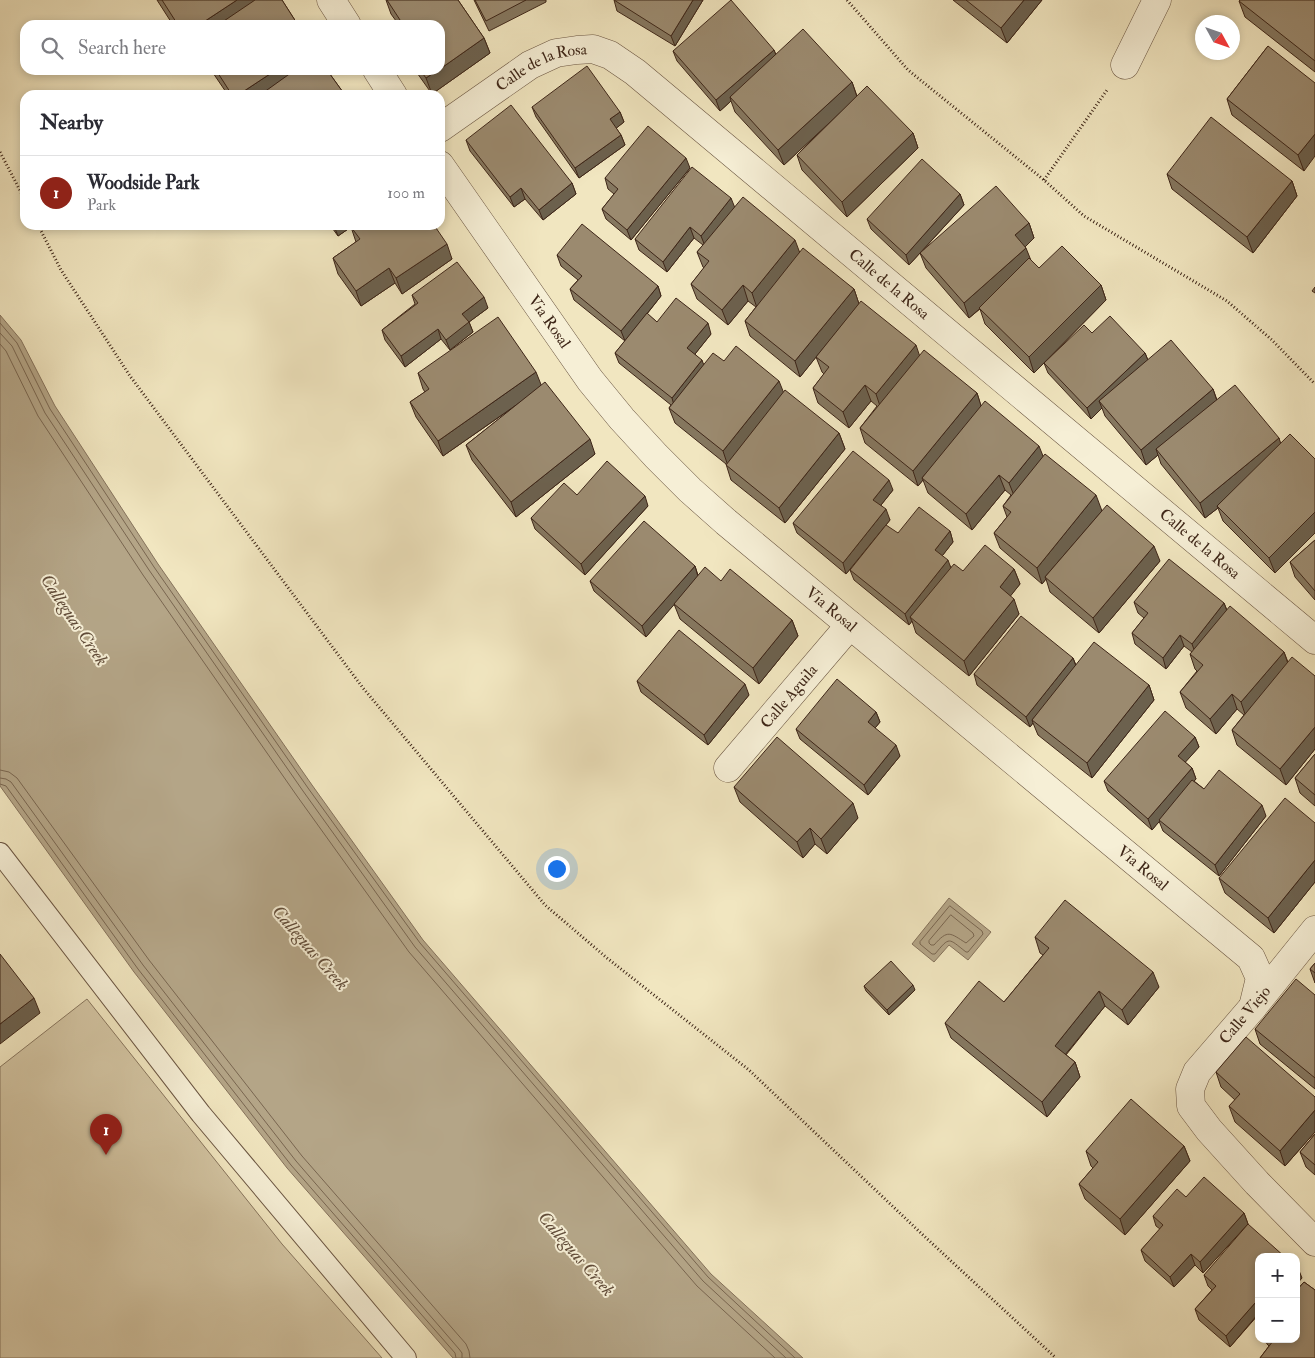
<!DOCTYPE html>
<html lang="en">
<head>
<meta charset="utf-8">
<style>
	body { margin:0; font-family:"IM FELL Double Pica",serif; background:#f7f7f7; color:#2b2b33 }
	.controls { position:absolute; right:15px; bottom:15px; display:grid; overflow:hidden; border-radius:10px; box-shadow:0 2px 8px #0003 }
	.controls button { width:45px; height:45px; display:grid; place-items:center; padding:0; border:0; border-bottom:1px solid #e1e1e2; background:#fff; color:#2b2b33; font:25px sans-serif }
	.compass { position:absolute; left:1195px; top:15px; width:45px; height:45px; border-radius:50%; background:#fff; box-shadow:0 2px 8px #0003; rotate:130deg }
	.you { position:absolute; left:556px; top:868px; width:18px; height:18px; margin:-12px; border:4px solid #fff; border-radius:50%; background:#1a73e8; box-shadow:0 0 0 8px #1a73e833 }
	.badge { display:grid; place-items:center; width:32px; height:32px; border-radius:50%; background:#8f2418; color:#fff; font-size:16px; font-weight:700 }
	.pin { position:absolute; translate:-50% -41px; filter:drop-shadow(0 1px 2px #0008) }
	.pin::after { content:''; position:absolute; top:26px; width:18px; height:15px; background:inherit; clip-path:polygon(0 0,100% 0,50% 100%) }
	.list { margin:0; padding:0; list-style:none }
	h2 { display:flex; justify-content:space-between; align-items:center; height:65px; margin:0; padding:0 20px; font-size:21px }
	h2 small { font-size:16px; font-weight:400; color:#7c7c81 }
	.list li { display:grid; grid-template-columns:32px 1fr auto; gap:15px; align-items:center; box-sizing:border-box; height:75px; padding:0 20px; border-top:1px solid #e1e1e2 }
	.list b { display:block; font-size:19px; white-space:nowrap }
	.list p { margin:0; font-size:16px; white-space:nowrap; color:#7c7c81 }
	.list em { font-size:16px; font-style:normal; color:#7c7c81 }
	.icon { flex:none; width:28px; height:28px; fill:none; stroke:currentColor; stroke-width:2; stroke-linecap:round; stroke-linejoin:round }
	.map { position:relative; flex:none; width:1315px; height:1358px; overflow:hidden }
	.search { position:absolute; background:#fff; box-shadow:0 2px 8px #0003; left:20px; top:20px; width:425px; height:55px; display:flex; align-items:center; gap:12px; box-sizing:border-box; padding:0 18px; border-radius:15px; color:#7c7c81; font-size:19px }
	.panel { position:absolute; background:#fff; box-shadow:0 2px 8px #0003; left:20px; top:90px; width:425px; height:140px; border-radius:15px }
	.map>svg:first-child { display:block }
</style>
</head>
<body>
<div class="map">
<svg width="1315" height="1358" viewBox="0 0 1315 1358">
	<rect width="100%" height="100%" fill="#f1e6c0"/>
	<filter id="stains"><feTurbulence type="fractalNoise" baseFrequency=".004" numOctaves="4"/><feColorMatrix values="0 0 0 0 .2 0 0 0 0 .09 0 0 0 0 .02 0 0 0 .5 -.17"/></filter>
	<radialGradient id="worn" r=".72"><stop offset=".6" stop-color="#630" stop-opacity="0"/><stop offset="1" stop-color="#630" stop-opacity=".3"/></radialGradient>
	<path fill="#d3c5a3" stroke="#88765e" d="M87 999 282 1244 382 1358H0V1067Z"/>
	<path fill="#b4a587" stroke="#85725b" d="M0 315 21 340 55 406 158 564 312 785 423 940 711 1274 803 1358H453L287 1168 134 972 0 786Z
		M949 898 991 932 968 960 949 945 934 962 912 944Z"/>
	<g fill="none" stroke-linecap="round" stroke-linejoin="round">
		<path stroke="#796650" stroke-width="1" d="M0 323 17 343 50 409 154 567 308 788 420 943 708 1277 795 1358
			M0 333 12 346 45 413 149 570 303 791 415 947 703 1281 786 1358
			M0 344 6 351 38 416 143 575 297 796 409 952 697 1286 775 1358
			M0 770 9 772 17 778 149 960 302 1156 466 1344 469 1351 470 1358
			M0 778 6 779 11 782 143 965 296 1161 459 1349 462 1353V1358
			M0 784 6 786 138 969 291 1165 455 1353 456 1358
			M950 906 982 931 983 934 968 952H966C948 938 950 936 935 954H932L920 944V942Z
			M951 915 973 933 974 936 966 943C950 933 948 929 934 945H931L929 943V941Z"/>
		<g stroke="#6b5642" stroke-width="22">
			<path id="lane" d="M0 853 201 1114 406 1358"/>
		</g>
		<g stroke="#6b5642" stroke-width="29">
			<g id="street">
				<path d="M331 0 347 25"/>
				<path d="M1125 65 1157 0"/>
				<path d="M377 70 393 95"/>
				<path id="s1" d="M440 128 530 65 556 53 577 50 593 49 610 55 635 72 1315 640"/>
				<path id="s2" d="M440 165 590 380 622 419 656 456 690 490 726 522 1251 958 1260 978 1253 1007"/>
				<path id="s3" d="M728 768 850 625"/>
				<path d="M1315 930 1253 1007 1197 1072 1190 1089 1191 1106 1209 1130 1257 1183 1315 1242"/>
			</g>
		</g>
		<path stroke="#3e2618" stroke-width="3" stroke-dasharray="1 2.5" stroke-linecap="butt" d="M847 0 908 70 1044 180 1084 216 1227 301 1272 340 1315 384
			M0 152 25 200
			M1044 180 1107 90
			M38 225 61 270 130 376 363 688 545 905 607 958 749 1070 924 1236 1056 1358"/>
		<use href="#lane" stroke="#f6efd6" stroke-width="20"/>
		<use href="#street" stroke="#f6efd6" stroke-width="28"/>
	</g>
	<path fill="#85775f" stroke="#3e2618" d="M157 0H282L298 25H173Z
		M386 0H458L484 38 490 53 432 94 415 70H440L399 25 391 14Z
		M474 0H546V2L489 31Z
		M614 0H703L675 46 617 11Z
		M953 0H1042L1007 43Z
		M1315 0V72L1245 17 1239 1Z
		M1268 46 1304 171 1232 115 1227 99Z
		M774 50 776 55 852 82 857 96 913 133 918 148 847 217 802 170 797 155 830 122 784 165 735 112 731 101 720 111 677 61 673 51Z
		M211 70H327L345 95H228Z
		M532 107 620 112 624 122 616 128 621 135 625 145 579 178 536 117Z
		M466 140 572 183 576 194 543 220 525 199 514 207 470 151Z
		M690 168 631 240 606 219 602 209 614 194 608 189 605 178Z
		M1167 174 1292 181 1297 196 1253 253 1172 189Z
		M960 194 964 205 923 250 1029 223 1034 238 1025 247 1030 259 1039 268 1101 285 1106 300 1047 360 1092 333 1145 353 1148 360 1213 389 1217 400 1279 438 1280 443 1315 459V533L1275 573 1223 521 1218 508 1205 518 1161 464 1158 455 1146 465 1105 416 1102 408 1091 419 1048 373 1044 363 1034 373 985 324 980 309 969 318 926 268 920 253 909 265 871 229 867 219Z
		M735 207 854 289 859 304 919 355 977 393 981 406 1043 456 1102 511 1160 561 1099 633 1050 592 1046 579 1042 584 1000 548 994 533 1007 517 1003 506 1011 495 1005 490 972 530 928 493 923 480 918 486 865 443 860 428 877 406 871 401 849 428 818 403 813 388 824 374 822 372 816 357 800 377 750 336 745 321 756 307 748 301 728 325 697 299 691 284 704 268 703 267 697 252 703 245 694 238 667 272 639 250 635 239Z
		M330 225H434L452 259 402 294 395 283 361 306 338 274 333 258 356 242 351 227 338 236Z
		M557 255 658 286 661 296 647 314 657 322 711 334 695 354 704 365 724 361 783 393 839 433 845 449 785 523 731 480 726 464 675 423 669 408 671 405 619 363 615 353 625 341 574 300 570 289 578 280 561 266Z
		M412 295 488 308 469 322 473 332 450 350 441 339 405 367 385 340 382 330 415 304Z
		M418 373 541 386 595 454 516 517 472 460 466 445 518 404 443 456 416 417 410 402 425 392 423 389Z
		M893 490 881 505 890 520 846 574 797 533 793 523Z
		M648 506 585 575 535 529 531 518Z
		M950 531 953 542 942 556 951 567 963 571 1014 569 1020 584 1010 596 1019 614 969 676 916 633 912 621 909 625 854 580 850 570 898 533Z
		M1315 540V600L1295 577 1290 562Z
		M695 566 698 575 721 581 792 620 798 636 759 684 680 619 674 604 646 637 594 591 590 581Z
		M1134 602 1224 603 1227 610 1284 652 1288 662 1315 676V749L1286 785 1237 745 1232 730 1244 715 1237 709 1216 734 1186 708 1180 692 1197 671 1195 669 1190 654 1192 652 1184 646 1166 669 1135 644 1132 633 1144 618 1138 613Z
		M1073 658 1076 665 1149 685 1154 700 1092 778 1038 735 1033 723 1030 727 977 685 974 674Z
		M637 681 749 695 708 745 641 692Z
		M876 712 880 722 875 728 900 756 868 795 800 739 796 729Z
		M1195 737 1199 747 1185 762 1192 768 1196 779 1194 781 1204 789 1266 816 1219 876 1163 831 1159 821 1152 830 1108 791 1104 781Z
		M1315 754V806L1300 793 1295 778Z
		M734 787 858 818 827 854 815 844 803 858 740 802Z
		M1315 823V882L1274 933 1225 893 1219 878Z
		M1035 937 1159 987 1128 1025 1105 1006 1066 1055 1075 1062 1080 1077 1047 1117 951 1038 945 1023 1004 1002 1043 955 1040 953Z
		M1315 963V983L1310 969Z
		M864 986 915 990 889 1015 866 991Z
		M1315 995V1089L1260 1044 1255 1029Z
		M1216 1072 1315 1097V1132L1285 1166 1235 1122 1229 1106 1235 1100 1221 1087Z
		M1315 1134V1175L1306 1167 1300 1152Z
		M1184 1146 1190 1161 1125 1235 1085 1199 1079 1184 1093 1168 1091 1166 1086 1151Z
		M1186 1197 1244 1213 1248 1224 1203 1273 1195 1265 1174 1287 1145 1261 1141 1250 1160 1229 1156 1226 1153 1216Z
		M1259 1257V1314L1230 1347 1199 1320 1195 1309 1212 1290 1208 1286 1204 1275Z
		M1304 1282 1315 1290V1358H1260L1269 1346 1267 1344 1265 1339H1296V1291Z"/>
	<path fill="#6c614e" stroke="#3e2618" d="M237 0H266L228 25H199Z
		M693 0H703L675 46 671 36Z
		M1024 0H1042L1007 43 1001 28Z
		M484 38 490 53 432 94 426 78 438 70H440V69Z
		M774 50 778 60 730 97 731 101 720 111 716 100Z
		M276 70H304L267 95H238Z
		M852 82 857 97 784 165 778 150Z
		M620 112 624 122 614 130 610 119Z
		M913 133 918 148 847 217 842 202Z
		M1315 134V156L1304 171 1298 155Z
		M621 135 625 145 579 178 575 168Z
		M686 158 690 168 631 240 627 230Z
		M1292 181 1297 196 1253 253 1247 237Z
		M572 183 576 194 543 220 539 210Z
		M521 188 525 199 514 207 510 197Z
		M960 194 964 205 909 265 906 255Z
		M731 198 735 208 705 246 701 236Z
		M1029 223 1034 238 1021 251 1015 235Z
		M335 225H354L338 236 334 226Z
		M690 227 694 238 667 272 663 262Z
		M795 240 801 256 757 308 752 293Z
		M447 244 452 259 402 294 396 278Z
		M1026 248 1032 263 969 318 964 303Z
		M389 268 395 283 361 306 356 291Z
		M743 285 748 301 728 325 722 310Z
		M1101 285 1106 300 1034 373 1029 357Z
		M658 286 661 296 625 341 621 331Z
		M854 289 859 304 800 377 795 361Z
		M484 297 488 308 469 322 473 332 450 350 446 340 462 314Z
		M708 323 711 334 691 359 687 348Z
		M438 329 441 339 405 367 401 356Z
		M916 345 921 360 881 409 876 394Z
		M1145 353 1149 363 1099 401 1102 408 1091 419 1087 408Z
		M702 360 706 371 675 409 672 398Z
		M536 372 542 387 443 456 438 441Z
		M779 381 785 396 728 466 723 451Z
		M865 385 871 401 849 428 843 412Z
		M1213 389 1218 404 1156 449 1158 455 1146 465 1141 450Z
		M977 393 982 409 922 478 923 480 918 486 913 471Z
		M839 433 845 449 785 523 779 508Z
		M1279 438 1284 454 1217 506 1218 508 1205 518 1200 503Z
		M590 439 595 454 516 517 511 502Z
		M1039 446 1045 461 1015 498 1009 483Z
		M999 475 1005 490 972 530 966 514Z
		M889 480 893 490 877 510 873 500Z
		M1096 495 1102 511 1045 577 1046 579 1042 584 1037 568Z
		M645 496 648 506 585 575 581 564Z
		M886 509 890 520 846 574 843 563Z
		M1315 512V533L1275 573 1269 558Z
		M950 531 953 542 939 560 935 550Z
		M1154 546 1160 561 1099 633 1093 618Z
		M948 560 952 571 910 617 912 621 909 625 905 614Z
		M695 566 698 577 646 637 642 626Z
		M1014 569 1020 584 1005 603 1000 587Z
		M1014 599 1019 614 969 676 964 661Z
		M1224 603 1228 614 1196 655 1192 644Z
		M792 620 798 636 759 684 753 668Z
		M1180 635 1184 646 1166 669 1163 658Z
		M1284 652 1289 667 1246 717 1241 702Z
		M1073 658 1077 669 1032 720 1033 723 1030 727 1026 717Z
		M745 684 749 695 708 745 704 735Z
		M1149 685 1154 700 1092 778 1087 763Z
		M1232 694 1237 709 1216 734 1210 719Z
		M876 712 880 722 871 733 868 722Z
		M1315 727V749L1286 785 1280 769Z
		M1195 737 1199 747 1182 766 1178 756Z
		M896 745 900 756 868 795 864 785Z
		M1192 768 1196 779 1152 830 1148 819Z
		M853 803 858 818 827 854 821 839Z
		M1262 805 1266 816 1219 876 1215 865Z
		M810 828 815 844 803 858 797 842Z
		M1315 860V882L1274 933 1268 918Z
		M1153 972 1159 987 1128 1025 1122 1010Z
		M913 985 915 990 889 1015 887 1010Z
		M1099 991 1105 1006 1060 1061 1055 1046Z
		M34 998 40 1013 0 1044V1024Z
		M1075 1062 1080 1077 1047 1117 1042 1102Z
		M1315 1110V1132L1285 1166 1280 1151Z
		M1184 1146 1190 1161 1125 1235 1120 1219Z
		M1244 1213 1248 1224 1203 1273 1200 1262Z
		M1191 1254 1195 1265 1174 1287 1170 1277Z
		M1298 1268 1302 1278 1296 1285V1270Z
		M1255 1303 1258 1314 1230 1347 1226 1336Z"/>
	<path fill="#9b8a6f" stroke="#3e2618" d="M162 0H237L199 25H178Z
		M255 0H282L298 25H218Z
		M387 0H458L484 38 440 69V25H399L402 23Z
		M475 0H526L486 21Z
		M614 0H693L671 36Z
		M731 0 774 50 716 100 673 51Z
		M966 0H1024L1001 28Z
		M1240 0H1315V61L1239 1Z
		M803 29 852 82 778 150 730 97Z
		M1268 46 1315 83V134L1298 155 1227 99Z
		M587 66 620 112 610 119 621 135 575 168 532 107Z
		M216 70H276L238 95H232Z
		M295 70H327L345 95H260Z
		M420 70H438L426 78Z
		M867 86 913 133 842 202 797 155Z
		M511 105 572 183 539 210 521 188 510 197 466 140Z
		M1211 117 1292 181 1247 237 1167 174Z
		M648 126 686 158 627 230 602 209 618 189 605 178Z
		M922 159 960 194 906 255 867 219Z
		M692 167 731 198 701 236 690 227 663 262 635 239Z
		M996 186 1029 223 1015 235 1026 248 964 303 920 253Z
		M743 197 795 240 752 293 743 285 722 310 691 284 709 261 697 252Z
		M582 224 658 286 621 331 570 289 582 276 557 255Z
		M353 225H434L447 244 396 278 389 268 356 291 333 258 360 239 351 227Z
		M1062 246 1101 285 1029 357 979 308 1029 258 1039 268Z
		M803 248 854 289 795 361 745 321Z
		M457 262 484 297 462 314 469 322 446 340 438 329 401 356 382 330 418 303 412 295Z
		M1315 287V293L1312 291Z
		M676 298 708 323 687 348 702 360 672 398 615 353 647 313 657 322Z
		M861 301 916 345 876 394 865 385 843 412 813 388 829 367 816 357Z
		M1110 316 1145 353 1087 408 1044 363 1084 325 1092 333Z
		M498 317 536 372 438 441 410 402 429 389 418 373Z
		M1171 340 1213 389 1141 450 1099 401Z
		M736 346 779 381 723 451 669 408 713 353 724 361Z
		M924 350 977 393 913 471 860 428Z
		M545 382 590 439 511 502 466 445Z
		M1235 385 1279 438 1200 503 1156 449Z
		M785 390 839 433 779 508 726 465Z
		M985 401 1039 446 1009 483 999 475 966 514 922 478Z
		M1290 434 1315 459V512L1269 558 1217 506Z
		M853 451 889 480 873 500 886 509 843 563 793 523Z
		M1045 454 1096 495 1037 568 994 533 1011 512 1003 506Z
		M607 461 645 496 581 564 531 518 564 483 577 495Z
		M1107 505 1154 546 1093 618 1045 577Z
		M919 507 950 531 935 550 948 560 905 614 850 570 886 525 898 533Z
		M644 521 695 566 642 626 590 581Z
		M1315 540V591L1290 562Z
		M985 545 1014 569 1000 587 1014 599 964 661 910 617 954 564 963 571Z
		M1169 559 1224 603 1192 644 1180 635 1163 658 1132 633 1148 613 1134 602Z
		M705 567 721 581 730 569 792 620 753 668 674 604Z
		M1230 606 1284 652 1241 702 1232 694 1210 719 1180 692 1203 665 1190 654Z
		M1021 616 1073 658 1026 717 974 674Z
		M679 630 745 684 704 735 637 681Z
		M1094 642 1149 685 1087 763 1032 720Z
		M1292 657 1315 676V727L1280 769 1232 730Z
		M837 679 876 712 868 722 896 745 864 785 796 729Z
		M1165 711 1195 737 1178 756 1192 768 1148 819 1104 781Z
		M777 737 853 803 821 839 810 828 797 842 734 787Z
		M1315 754V795L1295 778Z
		M1219 770 1262 805 1215 865 1159 820 1192 780 1204 789Z
		M1285 798 1315 823V860L1268 918 1219 878Z
		M1065 900 1153 972 1122 1010 1099 991 1055 1046 1075 1062 1042 1102 945 1023 979 981 1004 1002 1049 948 1035 937Z
		M0 954 34 998 0 1024Z
		M891 961 913 985 887 1010 864 986Z
		M1315 963V973L1310 969Z
		M1296 979 1315 995V1078L1255 1029Z
		M1246 1037 1315 1097V1110L1280 1151 1229 1106 1240 1094 1216 1072Z
		M1131 1099 1184 1146 1120 1219 1079 1184 1098 1162 1086 1151Z
		M1315 1134V1165L1300 1152Z
		M1204 1177 1244 1213 1200 1262 1191 1254 1170 1277 1141 1250 1163 1225 1153 1216 1177 1189 1186 1197Z
		M1248 1224 1285 1257H1259V1307L1255 1303 1226 1336 1195 1309 1216 1286 1204 1275Z
		M1304 1282 1315 1290V1358H1260L1273 1341 1271 1339H1296V1291Z"/>
	<g text-anchor="middle" dominant-baseline="central" stroke-width="4" stroke-linejoin="round" paint-order="stroke">
		<g font-size="16" fill="#3e2618" stroke="#f6efd6">
			<text stroke="none"><textPath href="#s1" startOffset="120">Calle de la Rosa</textPath></text>
			<text stroke="none"><textPath href="#s1" startOffset="555">Calle de la Rosa</textPath></text>
			<text stroke="none"><textPath href="#s2" startOffset="191">Via Rosal</textPath></text>
			<text stroke="none"><textPath href="#s1" startOffset="960">Calle de la Rosa</textPath></text>
			<text stroke="none"><textPath href="#s2" startOffset="596">Via Rosal</textPath></text>
			<text stroke="none"><textPath href="#s3" startOffset="94">Calle Aguila</textPath></text>
			<text stroke="none"><textPath href="#s2" startOffset="1001">Via Rosal</textPath></text>
			<text transform="translate(1245 1015) rotate(-50)">Calle Viejo</text>
		</g>
		<g font-size="18" font-style="italic" fill="#614c39" stroke="#f6efd6">
			<text transform="translate(74 620) rotate(56)">Calleguas Creek</text>
			<text transform="translate(310 948) rotate(49)">Calleguas Creek</text>
			<text transform="translate(576 1254) rotate(49)">Calleguas Creek</text>
		</g>
	</g>
	<rect width="100%" height="100%" filter="url(#stains)"/>
	<rect width="100%" height="100%" fill="url(#worn)"/>
</svg>
<div class="controls">
<button>+</button>
<button>−</button>
</div>
<svg class="compass" viewBox="-18 -18 36 36"><path d="M0-13l5 13h-10z" fill="#e53935"/><path d="M0 13l5-13h-10z" fill="#7c7c81"/></svg>
<div class="you"></div>
<div class="pin badge" style="left:106px;top:1155px">1</div>
<div class="search"><svg class="icon" aria-label="search" viewBox="0 0 24 24"><circle cx="10" cy="10" r="6"/><path d="M15 15l6 6"/></svg>Search here</div>
<section class="panel">
<h2>Nearby<small></small></h2>
<ul class="list">
<li><span class="badge">1</span><div><b>Woodside Park</b><p>Park</p></div><em>100 m</em></li>
</ul>
</section>
</div>
</body>
</html>
